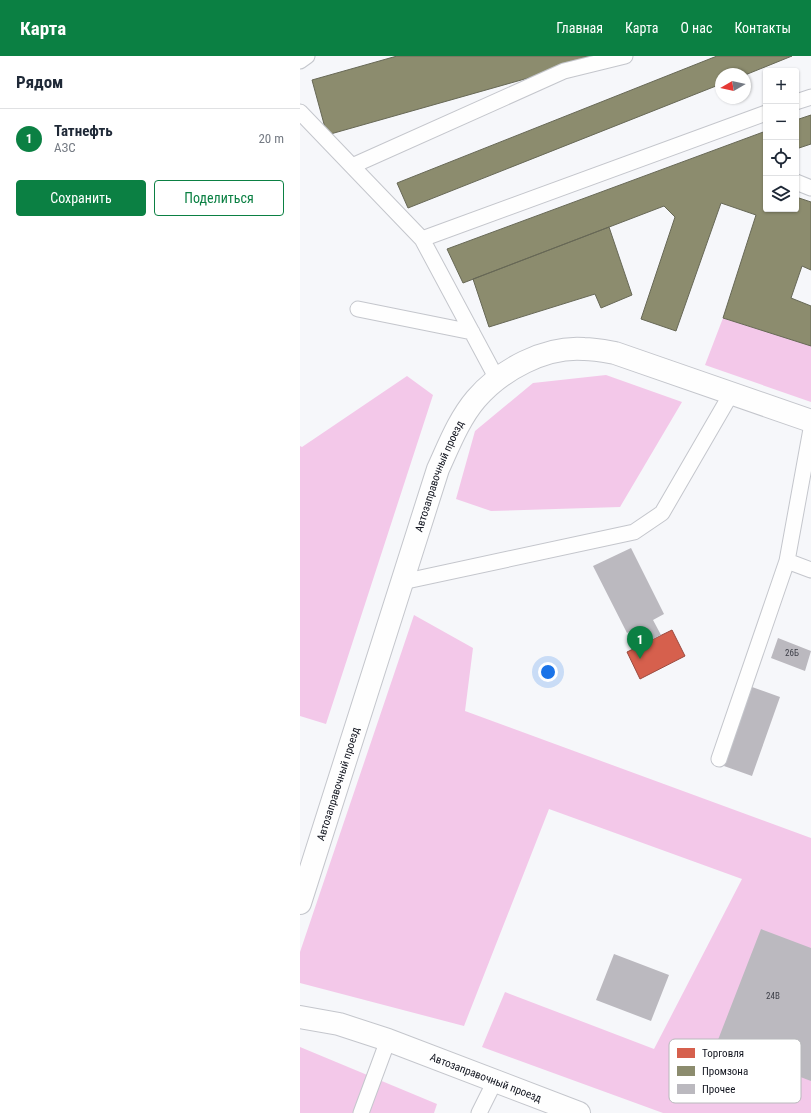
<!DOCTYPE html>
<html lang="ru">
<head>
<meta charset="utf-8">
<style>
	body { margin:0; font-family:"Roboto Condensed",sans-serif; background:#f2f2f3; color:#1f2937 }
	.controls { position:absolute; right:12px; top:12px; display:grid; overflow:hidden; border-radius:4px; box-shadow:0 1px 3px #0004 }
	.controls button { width:36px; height:36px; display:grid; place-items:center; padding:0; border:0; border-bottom:1px solid #e0e1e3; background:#fff; color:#1f2937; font:20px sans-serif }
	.compass { position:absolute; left:415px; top:12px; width:36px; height:36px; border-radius:50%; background:#fff; box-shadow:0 1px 3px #0004; rotate:261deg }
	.you { position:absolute; left:248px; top:616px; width:14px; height:14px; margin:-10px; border:3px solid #fff; border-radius:50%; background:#1a73e8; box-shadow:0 0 0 6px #1a73e833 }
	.badge { display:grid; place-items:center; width:26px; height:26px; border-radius:50%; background:#0b8043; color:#fff; font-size:13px; font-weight:700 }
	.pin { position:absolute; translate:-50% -33px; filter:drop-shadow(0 1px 2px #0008) }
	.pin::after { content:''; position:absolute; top:21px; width:14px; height:12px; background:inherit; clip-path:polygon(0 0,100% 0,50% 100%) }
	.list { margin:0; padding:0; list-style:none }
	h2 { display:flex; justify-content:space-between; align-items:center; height:52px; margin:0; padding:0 16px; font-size:17px }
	h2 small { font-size:13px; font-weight:400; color:#747a83 }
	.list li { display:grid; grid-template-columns:26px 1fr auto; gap:12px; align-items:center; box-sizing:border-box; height:60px; padding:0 16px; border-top:1px solid #e0e1e3 }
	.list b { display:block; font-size:15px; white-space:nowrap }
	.list p { margin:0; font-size:13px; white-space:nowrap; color:#747a83 }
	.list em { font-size:13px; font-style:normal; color:#747a83 }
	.actions { display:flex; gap:8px; padding:12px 16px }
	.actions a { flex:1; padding:9px 0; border:1px solid #0b8043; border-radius:4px; text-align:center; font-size:14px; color:#0b8043 }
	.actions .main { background:#0b8043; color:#fff }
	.icon { flex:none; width:22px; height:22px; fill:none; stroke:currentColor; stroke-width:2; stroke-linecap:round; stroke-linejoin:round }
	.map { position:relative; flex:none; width:511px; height:1057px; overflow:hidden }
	header { display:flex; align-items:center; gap:24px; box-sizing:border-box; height:56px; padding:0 20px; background:#0b8043; color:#fff }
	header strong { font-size:19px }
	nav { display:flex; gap:22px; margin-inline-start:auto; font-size:14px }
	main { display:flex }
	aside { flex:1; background:#fff }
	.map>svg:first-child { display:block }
</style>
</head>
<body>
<header>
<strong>Карта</strong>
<nav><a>Главная</a><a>Карта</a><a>О нас</a><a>Контакты</a></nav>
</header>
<main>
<aside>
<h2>Рядом<small></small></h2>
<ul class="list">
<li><span class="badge">1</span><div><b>Татнефть</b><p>АЗС</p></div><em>20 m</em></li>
</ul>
<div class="actions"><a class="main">Сохранить</a><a>Поделиться</a></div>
</aside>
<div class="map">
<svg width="511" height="1057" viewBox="0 0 511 1057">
	<rect width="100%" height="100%" fill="#f6f7fa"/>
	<path fill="#f3c8e9" d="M423 262 511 290V346L405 309Z
		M306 319 382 346 320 451 191 455 156 443 175 375 233 327Z
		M107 320 133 339 26 668 0 660V390L2 391Z
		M114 559 173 592 165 655 511 782V1057H363L182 991 205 936 354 993 442 823 249 753 164 970 0 927V896Z
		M0 991 137 1048 134 1057H0Z"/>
	<path fill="#d6604d" stroke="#9b4a3f" d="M372 574 385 600 340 623 327 596Z"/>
	<path fill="#8c8c6e" stroke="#676856" d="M97 0H306L27 79 12 24Z
		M417 0H492L445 19 421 18V28L108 152 97 127Z
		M511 59V88L496 93V64Z
		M466 75V153H496V141L511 146V214L502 210 491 242 511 250V290L423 262 456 159 421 147 376 275 341 263 375 161 364 150 163 227 147 193Z
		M309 171 332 239 301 252 295 238 189 271 173 223Z"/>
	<path fill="#bbb9bf" d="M331 492 364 558 353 564 361 579 342 589 334 573 327 577 293 510Z
		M478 582 511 595 505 615 471 602Z
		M452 631 480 641 452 720 424 710Z
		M461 873 511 892V1025L416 989Z
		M314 898 369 919 351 965 296 944Z"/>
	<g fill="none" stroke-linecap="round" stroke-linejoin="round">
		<g stroke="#c4c6cc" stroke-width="17">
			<path id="lane" d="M0 5 7 0
				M496 46 511 41
				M0 56 122 183
				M52 110 264 15 325 0
				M496 126 511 132
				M58 253 172 276
				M197 323 122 183 466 57
				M511 373 487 505 511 514
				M102 526 334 476 362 457 431 338
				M419 703 487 505
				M61 1057 88 984
				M179 1057 195 1025"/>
		</g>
		<g stroke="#c4c6cc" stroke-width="24">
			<g id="street">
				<path id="s1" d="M0 847 138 413C149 389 159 363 176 343 201 314 245 290 284 293 294 293 304 295 315 297L511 365"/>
				<path id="s2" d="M0 961 39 968 88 984 279 1057"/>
			</g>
		</g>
		<use href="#lane" stroke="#fefefe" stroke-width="15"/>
		<use href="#street" stroke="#fefefe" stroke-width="22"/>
	</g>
	<g text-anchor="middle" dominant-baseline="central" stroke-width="4" stroke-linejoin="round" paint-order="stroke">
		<g font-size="9" fill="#3c3e47">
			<text x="492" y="597">26Б</text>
			<text x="473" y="940">24В</text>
		</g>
		<g font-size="11" fill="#12151f" stroke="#fff">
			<text stroke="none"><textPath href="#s1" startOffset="449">Автозаправочный проезд</textPath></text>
			<text stroke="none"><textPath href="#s1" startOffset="125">Автозаправочный проезд</textPath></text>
			<text stroke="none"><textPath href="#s2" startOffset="196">Автозаправочный проезд</textPath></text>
		</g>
	</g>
	<rect x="369" y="983" width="132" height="64" rx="6" fill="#fff" stroke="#b8b9bc" stroke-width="1"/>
	<rect x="377" y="992" width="18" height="10" fill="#d6604d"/>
	<rect x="377" y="1010" width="18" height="10" fill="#8c8c6e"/>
	<rect x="377" y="1028" width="18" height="10" fill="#bbb9bf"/>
	<g font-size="11" fill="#12151f">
		<text x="402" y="1001">Торговля</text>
		<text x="402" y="1019">Промзона</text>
		<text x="402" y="1037">Прочее</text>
	</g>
</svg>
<div class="controls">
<button>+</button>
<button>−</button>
<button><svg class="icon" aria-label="locate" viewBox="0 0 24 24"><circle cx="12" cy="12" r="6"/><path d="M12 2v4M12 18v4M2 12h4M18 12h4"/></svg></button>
<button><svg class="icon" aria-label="layers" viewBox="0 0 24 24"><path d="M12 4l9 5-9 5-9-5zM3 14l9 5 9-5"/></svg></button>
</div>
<svg class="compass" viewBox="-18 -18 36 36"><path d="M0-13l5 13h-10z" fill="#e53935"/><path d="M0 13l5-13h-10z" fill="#747a83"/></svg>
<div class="you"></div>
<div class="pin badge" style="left:340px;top:603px">1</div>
</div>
</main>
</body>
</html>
